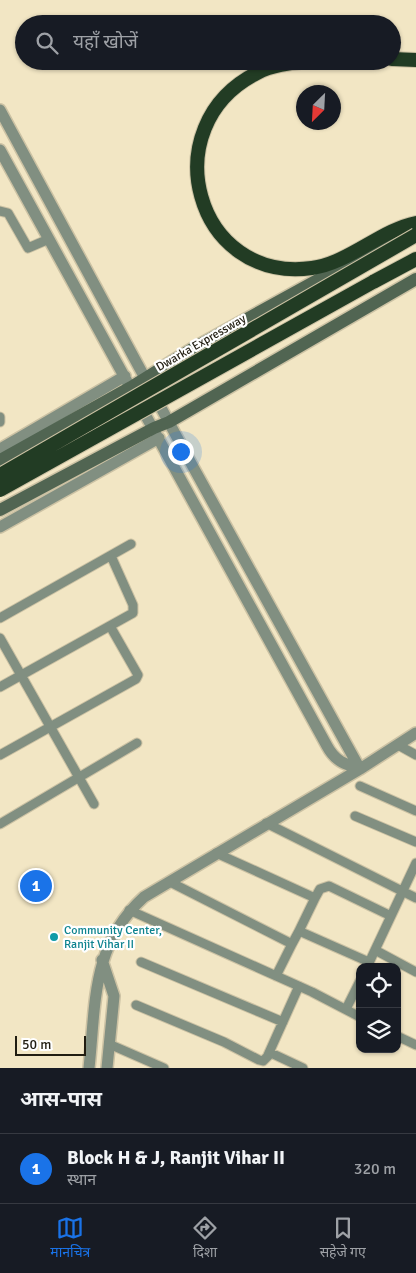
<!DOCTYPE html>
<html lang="hi">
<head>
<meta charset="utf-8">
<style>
	body { margin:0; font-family:Signika,"Noto Sans Devanagari",sans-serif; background:#20242c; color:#f1f3f6 }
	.controls { position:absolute; right:15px; bottom:15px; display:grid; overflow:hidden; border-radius:10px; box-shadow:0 1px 4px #0004 }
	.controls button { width:45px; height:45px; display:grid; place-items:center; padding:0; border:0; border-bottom:1px solid #363941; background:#171b24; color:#f1f3f6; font:25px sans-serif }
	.compass { position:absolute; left:296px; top:85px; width:45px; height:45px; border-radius:50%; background:#171b24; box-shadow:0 1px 4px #0004; rotate:204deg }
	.scale { position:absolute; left:15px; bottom:12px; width:71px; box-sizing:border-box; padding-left:5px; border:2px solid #211d11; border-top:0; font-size:14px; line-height:18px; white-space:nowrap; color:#211d11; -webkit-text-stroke:4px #fff; paint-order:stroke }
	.you { position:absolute; left:180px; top:451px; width:18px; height:18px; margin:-12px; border:4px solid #fff; border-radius:50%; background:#1a73e8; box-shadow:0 0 0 8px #1a73e833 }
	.badge { display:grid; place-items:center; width:32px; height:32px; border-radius:50%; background:#1a73e8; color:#fff; font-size:16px; font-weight:700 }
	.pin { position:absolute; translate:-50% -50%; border:2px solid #fff; box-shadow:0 1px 5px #0006 }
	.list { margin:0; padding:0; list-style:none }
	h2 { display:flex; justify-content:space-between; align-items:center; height:65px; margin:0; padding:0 20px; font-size:21px }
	h2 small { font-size:16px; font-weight:400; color:#9ea1a6 }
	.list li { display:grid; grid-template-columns:32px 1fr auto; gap:15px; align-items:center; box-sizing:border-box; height:70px; padding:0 20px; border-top:1px solid #363941 }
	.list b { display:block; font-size:19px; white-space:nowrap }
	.list p { margin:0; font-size:16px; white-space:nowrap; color:#9ea1a6 }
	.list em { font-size:16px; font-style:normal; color:#9ea1a6 }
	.icon { flex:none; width:28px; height:28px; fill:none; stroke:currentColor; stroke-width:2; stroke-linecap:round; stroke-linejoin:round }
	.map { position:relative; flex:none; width:416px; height:1068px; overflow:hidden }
	.search { position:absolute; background:#171b24; box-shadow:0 1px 4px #0004; left:15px; right:15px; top:15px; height:55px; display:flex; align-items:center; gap:12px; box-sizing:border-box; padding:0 18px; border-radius:28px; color:#9ea1a6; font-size:19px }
	.sheet { height:135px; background:#171b24 }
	nav { display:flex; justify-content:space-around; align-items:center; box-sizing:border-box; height:70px; border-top:1px solid #363941; background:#171b24; font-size:14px; color:#9ea1a6 }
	nav a { display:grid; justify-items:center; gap:2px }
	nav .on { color:#1a73e8 }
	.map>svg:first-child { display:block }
</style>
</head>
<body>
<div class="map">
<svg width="416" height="1068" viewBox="0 0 416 1068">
	<rect width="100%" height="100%" fill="#f2e6c4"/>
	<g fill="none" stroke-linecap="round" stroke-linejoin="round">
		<g stroke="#ccc2a4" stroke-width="11">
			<path id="minor" d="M0 211 8 213 28 248 49 239
				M0 417V422
				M0 618 131 544
				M0 638 94 804
				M0 687 133 613V605L111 556
				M398 745 416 755
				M0 755 136 679 138 675 110 626
				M360 786 416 811
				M355 816 416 842
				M266 823 416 898
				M0 824 137 743
				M216 853 315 898 299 931
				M170 882 292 944 299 931 369 962
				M315 898 320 889 329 886 391 916
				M129 910 312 992 360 1017
				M375 950 416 972
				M141 962 283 1022
				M367 967 416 863
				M276 976 292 944
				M136 1005 224 1042 259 1060 263 1061 271 1053 303 1068
				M346 1009 360 981
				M397 1036 416 1045
				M109 1044 164 1068
				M268 1055 299 986"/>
		</g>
		<g stroke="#ccc2a4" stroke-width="14">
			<path id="tertiary" d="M0 110 192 465 360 769
				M0 150 327 746C335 761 344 764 360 769
				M0 449 125 376
				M0 527 159 438
				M102 960 114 996 107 1068
				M89 1068C96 1003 91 945 144 897L360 769 416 733"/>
		</g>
		<g stroke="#ccc2a4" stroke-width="15">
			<path id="secondary" d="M0 460 131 387 192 349 403 233
				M0 510 154 428 169 422 416 279"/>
		</g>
		<g stroke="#ccc2a4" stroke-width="16">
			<path id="trunk" d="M392 59 416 60
				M312 61C293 63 274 64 257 73 152 126 195 284 312 268 349 263 381 230 416 223
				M373 282 416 259"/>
		</g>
		<use href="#minor" stroke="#818f81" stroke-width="9"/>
		<use href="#tertiary" stroke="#818f81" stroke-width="11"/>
		<use href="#secondary" stroke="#516552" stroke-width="12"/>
		<use href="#trunk" stroke="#223c24" stroke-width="14"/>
		<g stroke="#ccc2a4" stroke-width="16" stroke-linecap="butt">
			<path id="trunk-bridge" d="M0 475 416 235
				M0 490 373 282"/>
		</g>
		<use href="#trunk-bridge" stroke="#223c24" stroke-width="14"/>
	</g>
	<circle fill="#0f9aa8" stroke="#fff" stroke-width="2" cx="54" cy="937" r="5"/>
	<g text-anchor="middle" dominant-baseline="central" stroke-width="4.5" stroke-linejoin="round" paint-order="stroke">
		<g font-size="12" fill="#211d11" stroke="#fff">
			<text transform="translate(201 343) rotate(-30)">Dwarka Expressway</text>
		</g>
		<g font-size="12" fill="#0d838f" stroke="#fff" text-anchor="start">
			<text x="64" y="930">Community Center,<tspan x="64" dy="14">Ranjit Vihar II</tspan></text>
		</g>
	</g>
</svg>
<div class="controls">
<button><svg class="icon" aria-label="locate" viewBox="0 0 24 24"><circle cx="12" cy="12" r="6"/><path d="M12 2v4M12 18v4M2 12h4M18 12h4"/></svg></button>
<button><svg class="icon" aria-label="layers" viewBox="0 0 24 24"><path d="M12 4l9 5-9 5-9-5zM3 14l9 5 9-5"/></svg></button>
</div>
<svg class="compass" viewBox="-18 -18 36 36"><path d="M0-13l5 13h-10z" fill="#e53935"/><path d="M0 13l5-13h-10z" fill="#9ea1a6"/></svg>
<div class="scale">50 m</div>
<div class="you"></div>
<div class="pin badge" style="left:36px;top:886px">1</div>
<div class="search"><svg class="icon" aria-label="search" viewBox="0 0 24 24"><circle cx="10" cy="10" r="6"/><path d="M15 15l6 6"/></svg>यहाँ खोजें</div>
</div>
<section class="sheet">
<h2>आस-पास<small></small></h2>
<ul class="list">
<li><span class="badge">1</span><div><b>Block H &amp; J, Ranjit Vihar II</b><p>स्थान</p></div><em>320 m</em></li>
</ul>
</section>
<nav>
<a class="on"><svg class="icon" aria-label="map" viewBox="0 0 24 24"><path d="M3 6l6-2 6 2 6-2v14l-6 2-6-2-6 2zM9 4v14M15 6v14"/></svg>मानचित्र</a>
<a><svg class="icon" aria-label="directions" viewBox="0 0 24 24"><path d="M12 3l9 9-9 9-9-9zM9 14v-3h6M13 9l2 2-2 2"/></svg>दिशा</a>
<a><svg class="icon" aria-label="saved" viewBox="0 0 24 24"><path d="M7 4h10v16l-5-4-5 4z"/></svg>सहेजे गए</a>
</nav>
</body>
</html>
